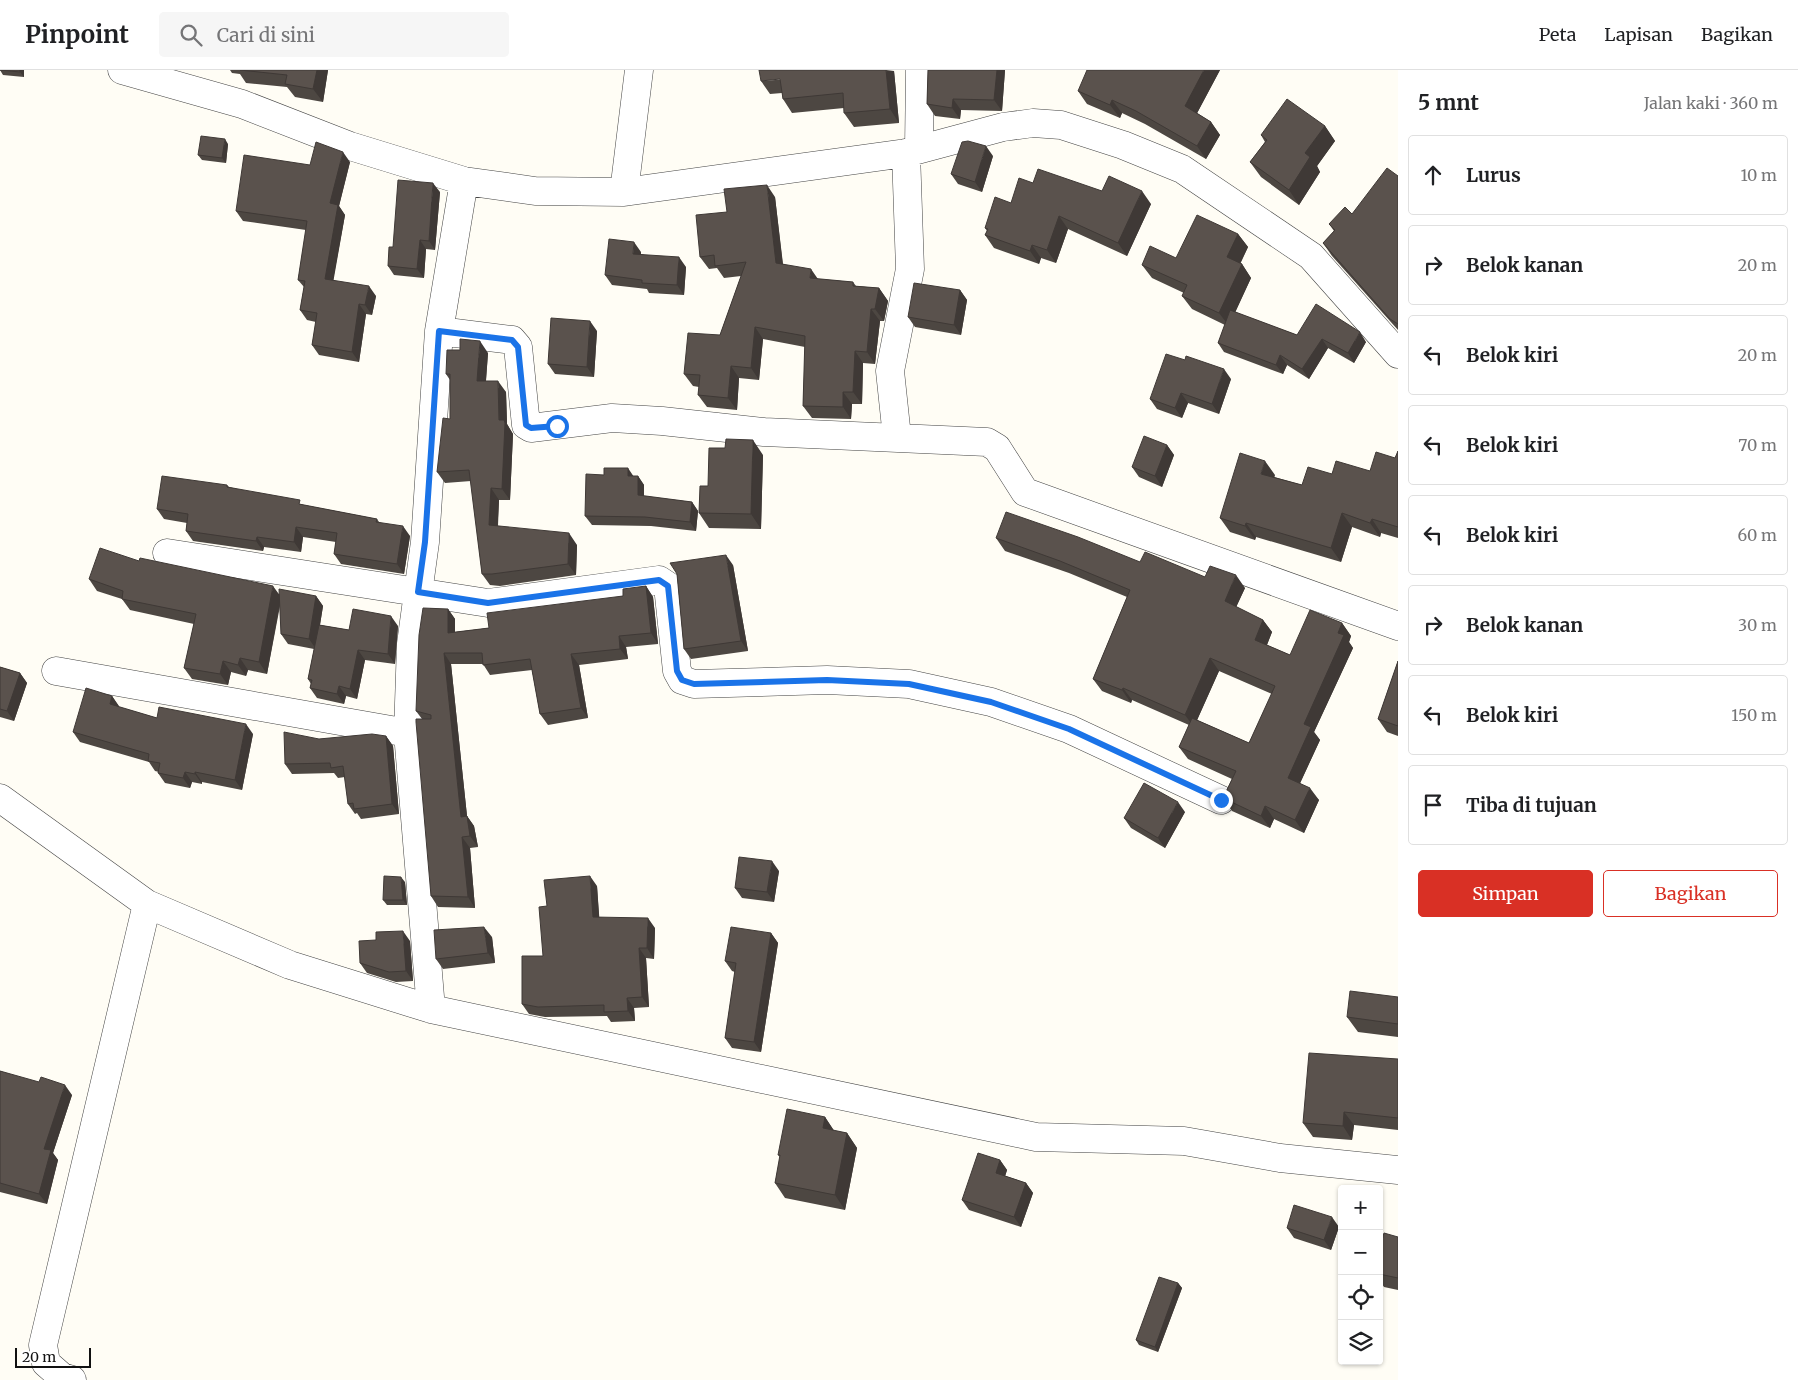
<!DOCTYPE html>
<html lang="id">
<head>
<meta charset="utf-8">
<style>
	body { margin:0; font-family:Merriweather,serif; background:#f6f6f6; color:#202124 }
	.controls { position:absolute; right:15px; bottom:15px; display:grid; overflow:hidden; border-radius:5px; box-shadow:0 1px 4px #0004 }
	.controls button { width:45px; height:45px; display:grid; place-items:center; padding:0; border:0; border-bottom:1px solid #e0e0e0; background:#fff; color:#202124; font:25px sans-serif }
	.scale { position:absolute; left:15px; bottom:12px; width:76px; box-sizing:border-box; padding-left:5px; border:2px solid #111; border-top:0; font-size:14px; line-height:18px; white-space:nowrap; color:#111; -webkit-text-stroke:4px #fff; paint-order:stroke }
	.stop { position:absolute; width:15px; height:15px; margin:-11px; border:4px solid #1a73e8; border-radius:50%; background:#fff }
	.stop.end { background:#1a73e8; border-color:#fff; box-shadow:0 1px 5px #0008 }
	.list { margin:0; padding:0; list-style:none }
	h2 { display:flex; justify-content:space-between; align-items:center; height:65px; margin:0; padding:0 20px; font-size:21px }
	h2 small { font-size:16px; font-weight:400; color:#757577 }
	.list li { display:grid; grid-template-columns:32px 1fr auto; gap:15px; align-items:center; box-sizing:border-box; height:80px; margin:0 10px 10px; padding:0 10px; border:1px solid #e0e0e0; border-radius:5px }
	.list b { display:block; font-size:19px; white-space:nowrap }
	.list em { font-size:16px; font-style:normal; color:#757577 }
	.actions { display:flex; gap:10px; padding:15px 20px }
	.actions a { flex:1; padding:11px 0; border:1px solid #d93025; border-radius:5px; text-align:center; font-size:18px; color:#d93025 }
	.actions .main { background:#d93025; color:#fff }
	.icon { flex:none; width:28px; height:28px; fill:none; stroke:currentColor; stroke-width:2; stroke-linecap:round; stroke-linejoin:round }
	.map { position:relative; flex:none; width:1398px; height:1310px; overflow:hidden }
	header { display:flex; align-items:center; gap:30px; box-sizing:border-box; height:70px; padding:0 25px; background:#fff; border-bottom:1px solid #e0e0e0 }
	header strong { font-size:24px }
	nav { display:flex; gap:28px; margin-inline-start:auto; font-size:18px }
	.search { width:350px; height:45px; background:#f6f6f6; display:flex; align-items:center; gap:12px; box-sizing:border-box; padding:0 18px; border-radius:5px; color:#757577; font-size:19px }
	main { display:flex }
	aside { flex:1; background:#fff }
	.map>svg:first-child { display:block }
</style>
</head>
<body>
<header>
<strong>Pinpoint</strong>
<div class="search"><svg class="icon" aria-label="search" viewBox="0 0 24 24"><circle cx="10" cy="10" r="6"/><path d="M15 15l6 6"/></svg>Cari di sini</div>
<nav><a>Peta</a><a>Lapisan</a><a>Bagikan</a></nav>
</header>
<main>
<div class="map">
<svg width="1398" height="1310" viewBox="0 0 1398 1310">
	<rect width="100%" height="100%" fill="#fffdf5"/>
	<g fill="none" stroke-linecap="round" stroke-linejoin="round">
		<g stroke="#444" stroke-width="29">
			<path id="minor" d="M122 0 242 34 350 76 464 111
				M919 79 920 0
				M624 122 639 0
				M439 261 512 270 518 277 526 355 531 358 612 348 662 351 764 362 987 372 997 378 1025 422 1398 556
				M897 367 890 301 910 199 906 83
				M167 483 488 533 659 510 668 516 677 601 682 610 694 614 827 610 909 614 991 632 1069 659 1221 730
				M56 601 408 663
				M0 728 147 834 290 895 431 939 1036 1067 1184 1071 1280 1088 1398 1100
				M431 939 408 663 411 574 425 472 439 261 464 111 535 121 624 122 906 83 1003 57 1033 53 1061 55 1123 75 1182 99 1311 186 1398 284
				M72 1310 62 1307 46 1293 43 1275 147 834"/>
		</g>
		<use href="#minor" stroke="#fff" stroke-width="28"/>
	</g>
	<path fill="#4d4742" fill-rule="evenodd" d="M0 0H24V7L3 5Z
		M230 0H328L323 32 295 27 287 17 246 13 240 4 232 3Z
		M928 0H1005L1002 41 961 40 960 49 935 46 927 34Z
		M1220 0 1197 43 1211 52 1220 65 1206 89 1145 54 1122 43 1120 48 1087 34 1078 21Z
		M894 1 899 53 854 57 844 43V38L792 43 783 29 782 23 770 24 761 11Z
		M1325 56 1335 71 1317 96 1320 102 1299 135 1261 107 1250 92 1265 72 1261 65Z
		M228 74 226 93 202 90 198 85Z
		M993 86 982 122 958 114 951 104Z
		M350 92 339 136 345 145 333 210 376 226 372 245 366 244 359 292 319 285 312 275 316 252 307 250 300 240 304 217 298 210 306 160 243 151 236 141 310 95Z
		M1398 106V260L1332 186 1323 173 1334 161 1329 154 1352 144Z
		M1033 113 1102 121 1151 134 1127 186 1068 159 1056 193 1041 188 1039 194 994 178 985 165 987 161 985 158 1011 133Z
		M440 122 435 180 426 179 424 208 394 205 388 196 393 177Z
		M775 127 783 194 818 209 853 212 856 216 879 218 888 231 884 251H880L875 294 863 293 862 334H852L851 349 812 348 803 336 805 277 763 269 759 310 739 308 737 340 707 337 698 325 699 317 693 316 684 304 720 265 741 206 724 208 717 198 709 199 700 187 727 142Z
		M1238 164 1248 177 1240 193 1242 194 1251 208 1235 242 1297 265 1366 272 1354 293 1328 278 1309 309 1287 295 1283 304 1224 282 1218 273 1225 255 1192 239 1182 226 1184 223 1152 208 1142 195 1176 188Z
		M641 182V184L686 197 684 225 649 223 647 219 612 215 605 205Z
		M960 220 967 230 961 265 915 257 908 247Z
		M597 261 594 307 555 304 548 294Z
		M488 283 486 311 506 322 507 354 513 364 510 430H499L498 456 577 475 576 505 500 516 490 515 482 504 471 411 445 413 437 402 450 349V310L446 304Z
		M1231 309 1219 344 1188 333 1182 348 1157 339 1150 329Z
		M1167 375 1174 385 1162 417 1139 407 1132 397Z
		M1398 381V468L1381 463 1380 467 1352 457 1341 492 1256 467 1255 470 1230 462 1220 448 1275 405 1274 407 1302 415 1332 404 1370 401 1395 388Z
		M763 385 761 459 709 458 699 443 708 416Z
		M634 406H638L644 415V426L692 432 698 441 696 461 651 456 592 455 585 446Z
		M227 415 229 417 304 435 377 449 379 452 410 466 404 504 341 494 334 484 336 472 303 467 301 482 264 477 263 481 193 471 186 461 187 453 164 449 157 439Z
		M996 468 1140 492 1205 507 1245 518 1236 537 1263 550 1272 562 1267 575 1290 585 1342 553 1351 566 1349 572 1353 578 1314 662 1320 670 1300 713 1319 730 1304 763 1274 749 1270 758 1232 741 1223 728 1232 709 1188 689 1179 677 1189 655 1132 630 1131 633 1102 621 1093 609 1127 527 1069 503 1005 481ZM1219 601 1272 624 1249 673 1197 650Z
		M139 491 279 524 316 526 323 536 320 555 349 560 398 556 395 594 365 590 357 629 346 626 344 634 317 628 310 618 311 614 308 609 314 579 288 574 281 564 280 536 267 604 248 600 246 606 231 602 228 615 192 609 184 598 194 554 130 540 122 529 97 521 89 509Z
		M733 495 748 581 691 589 684 579 677 504Z
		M646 516 653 527 658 574 626 577 628 589 579 595 588 648 548 655 540 644 532 600 490 605 483 594H451L467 746 474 756 478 777 470 778 475 838 438 837 431 826 422 649 416 641 448 539 455 549V562L489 558 623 526Z
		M1398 591V666L1387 662 1378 649Z
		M0 597 20 603 27 613 14 651 0 647Z
		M112 626 119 637 157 648 253 664 242 720 202 712V714L192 712 190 718 165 713 158 703 159 702 155 701 149 692 80 672 73 662Z
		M386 666 393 676 399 744 361 749 357 743 355 744 348 734 345 707 338 708 334 703 292 704 285 694 319 669Z
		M1185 742 1165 778 1131 758 1124 748Z
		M779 801 774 832 742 828 735 818Z
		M405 812 407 835H387L383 830Z
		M597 816 599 847 655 858 654 889 646 888 649 937 634 938 635 951 611 952 607 946 545 947 529 944 522 934 543 886 547 836Z
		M771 863 778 873 761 982 732 978 725 968 735 902 732 901 725 891Z
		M492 867 495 893 443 899 436 889Z
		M410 871 413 911 396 912 367 903 360 893Z
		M1398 927V967L1358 962 1347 947Z
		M1398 989V1060L1354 1055 1352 1070 1313 1067 1303 1053Z
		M0 1001 72 1025 53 1083 58 1090 47 1134 0 1122Z
		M825 1047 834 1061 847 1063 857 1078 845 1140 785 1128 775 1113 780 1087 778 1085Z
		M1000 1090 1007 1100 1005 1106 1026 1113 1033 1123 1021 1157 969 1140 962 1130Z
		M1339 1157 1331 1180 1294 1168 1287 1158Z
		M1398 1167V1220L1384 1217 1379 1210V1181Z
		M1178 1213 1182 1218 1158 1282 1139 1275 1136 1270Z"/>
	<path fill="#3f3936" d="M20 0H24V7L20 2Z
		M317 0H328L323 32 313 19Z
		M886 0 894 1 899 53 890 39Z
		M997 0H1005L1002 41 994 30Z
		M1204 0H1220L1194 49 1185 36Z
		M953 29 961 40 960 49 952 38Z
		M1112 30 1122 43 1120 48 1110 35Z
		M1211 52 1220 65 1206 89 1197 76Z
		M1325 56 1335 71 1317 96 1320 102 1299 135 1289 120 1305 83Z
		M225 69 228 74 226 93 222 88Z
		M986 76 993 86 982 122 975 112Z
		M343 82 350 92 339 136 345 145 332 219 325 209 330 133Z
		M433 113 440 122 435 180 429 171Z
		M767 115 775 127 784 205 776 193Z
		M1142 121 1151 134 1127 186 1118 173Z
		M1059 146 1068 159 1056 193 1047 180Z
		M1238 164 1248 177 1237 201 1227 187Z
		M420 170 426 179 424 208 417 199Z
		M634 172 641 182 640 194 633 184Z
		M1032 175 1041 188 1039 194 1030 181Z
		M679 187 686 197 684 225 677 215Z
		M1242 194 1251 208 1229 256 1219 243Z
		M811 199 820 212 810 208Z
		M369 216 376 226 372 245 365 235Z
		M879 218 888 231 884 251 875 239Z
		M960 220 967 230 961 265 954 255Z
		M359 234 366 244 359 292 352 282Z
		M871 239 880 251 875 294 867 282Z
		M590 251 597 261 594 307 587 297Z
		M755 257 763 269 759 310 751 298Z
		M1360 262 1366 272 1354 293 1348 283Z
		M1322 269 1328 278 1309 309 1302 299Z
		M480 271 488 283 485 322 477 311Z
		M855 281 863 293 862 334 853 322Z
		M1280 285 1287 295 1283 304 1276 295Z
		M731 296 739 308 737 340 728 328Z
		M1224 299 1231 309 1219 344 1212 334Z
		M498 311 506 322 507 354 513 364 510 430 502 419Z
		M843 322 852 334 851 349 843 337Z
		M1181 323 1188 333 1182 348 1175 338Z
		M753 370 763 385 761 459 751 444Z
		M1167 375 1174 385 1162 417 1155 406Z
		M1265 391 1275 405 1271 418 1261 404Z
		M628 398 634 407 628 406Z
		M638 406 644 415V434L638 425Z
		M491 418 499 430 497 466 489 455Z
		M692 432 698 441 696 461 690 452Z
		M1342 443 1352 457 1341 492 1331 478Z
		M1372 449 1381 463 1380 467 1370 453Z
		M1246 453 1256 467 1255 470 1245 456Z
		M403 456 410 466 404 504 397 494Z
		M296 457 303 467 301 482 294 472Z
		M569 463 577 475 576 505 568 494Z
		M257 467 264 477 263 481 256 471Z
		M726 485 733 495 748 581 741 571Z
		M1236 505 1245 518 1233 544 1225 531Z
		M273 516 281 527 267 604 259 592Z
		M646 516 653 527 658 574 651 563Z
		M316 526 323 536 316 579 309 569Z
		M448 539 455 549V574L448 563Z
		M391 546 398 556 395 594 388 584Z
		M1263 550 1272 562 1264 582 1255 570Z
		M1342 553 1351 566 1349 572 1353 578 1314 662 1320 670 1297 720 1288 708 1304 654Z
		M619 566 626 577 628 589 620 579Z
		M358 580 365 590 357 629 350 619Z
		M444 583 451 594 467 746 474 756 478 777 470 766 461 747Z
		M571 584 579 595 588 648 581 638Z
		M240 588 248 600 246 606 238 595Z
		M1210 588 1219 601 1194 657 1185 645Z
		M223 591 231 602 228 615 220 604Z
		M20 603 27 613 14 651 7 641Z
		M339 616 346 626 344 634 337 624Z
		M1123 618 1132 630 1131 633 1122 620Z
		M112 626 119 636 117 644 110 634Z
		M246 654 253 664 242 720 235 710Z
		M386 666 393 676 399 744 392 734Z
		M185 702 192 712 190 718 183 708Z
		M195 702 202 712V714L195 704Z
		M1310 718 1319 730 1304 763 1295 750Z
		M1178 732 1185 742 1165 778 1158 768Z
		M1265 736 1274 749 1270 758 1261 746Z
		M462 767 470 778 475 838 468 827Z
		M772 791 779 801 774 832 767 822Z
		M590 806 597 816 600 857 593 847Z
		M401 807 405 812 407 835 403 830Z
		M648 848 655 858 654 889 647 878Z
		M484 857 492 867 495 893 488 883Z
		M403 861 410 871 413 911 406 901Z
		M771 863 778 873 761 982 754 972Z
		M639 878 646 888 649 937 642 927Z
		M627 928 634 938 635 951 628 941Z
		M65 1015 72 1025 53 1083 58 1090 47 1134 39 1124 44 1079Z
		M1344 1042 1354 1055 1352 1070 1343 1056Z
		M825 1047 835 1062 823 1058Z
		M847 1063 857 1078 845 1140 835 1125Z
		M1000 1090 1007 1100 1003 1113 996 1103Z
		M1026 1113 1033 1123 1021 1157 1014 1147Z
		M1332 1147 1339 1157 1331 1180 1324 1170Z
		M1178 1213 1182 1218 1158 1282 1155 1277Z"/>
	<path fill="#5a524d" stroke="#3f3936" d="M0 0H20V2Z
		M240 0H317L313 19 285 14 287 5Z
		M759 0H886L890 39 844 43 843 23 783 29 780 9 761 11Z
		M928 0H997L994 30 953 29 952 38 927 34Z
		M1087 0H1204L1185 36 1211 52 1197 76 1136 41 1112 30 1110 35 1078 21Z
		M1287 29 1325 56 1305 83 1310 87 1289 120 1250 92 1267 70 1261 65Z
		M201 66 225 69 222 88 198 85Z
		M968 71 986 76 975 112 951 104 962 72Z
		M316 72 343 82 330 133 338 135 325 209 369 216 365 235 359 234 352 282 312 275 317 243 300 240 305 211 298 210 307 151 236 141 244 85 310 95Z
		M1387 98 1398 106V254L1390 249 1323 173 1335 160 1329 154 1345 137 1352 144Z
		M1038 99 1102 121 1109 106 1142 121 1118 173 1059 146 1047 180 1032 175 1030 181 985 165 988 159 985 158 995 127 1011 133 1019 108 1033 113Z
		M398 110 433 113 429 171 420 170 417 199 388 196 389 177H393Z
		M767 115 776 193 811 199 810 208 853 212V216L879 218 875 239H871L867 282 855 281 853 322H843V337L803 336 805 266 755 257 751 298 731 296 728 328 698 325 700 305 684 304 688 263 720 265 746 192 715 196 714 185 700 187 696 145 727 142 724 119Z
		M1197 145 1238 164 1227 187 1242 194 1219 243 1182 226 1187 215 1142 195 1150 176 1176 188Z
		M609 169 634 172 633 184 679 187 677 215 642 213V210L605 205Z
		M914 213 960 220 954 255 908 247Z
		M1316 234 1360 262 1348 283 1322 269 1302 299 1280 285 1276 295 1218 273 1230 240 1297 265Z
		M551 248 590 251 587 297 548 294Z
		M460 269 480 271 477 311H498L499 350H504L505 353 502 419 491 418 489 455 569 463 568 494 492 504H482L469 400 437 402 443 348 450 349V304H446L447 280H460Z
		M1166 284 1185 290 1186 286 1224 299 1212 334 1181 323 1175 338 1150 329Z
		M1144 366 1167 375 1155 406 1132 397Z
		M726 369 753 370 751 444 699 443 700 416H708L709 378H725Z
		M1398 381V457L1372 449 1370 453 1342 443 1331 478 1246 453 1245 456 1220 448 1240 383 1265 391 1261 404 1302 415 1308 397 1332 404 1336 391 1370 401 1376 382 1395 388Z
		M604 398H628V406H638V425L692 432 690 452 645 447 585 446 586 404 604 405Z
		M162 406 227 415V417L300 430 299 434 377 449 376 452 403 456 397 494 334 484 337 463 296 457 294 472 257 467 256 471 186 461 188 444 157 439Z
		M1006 442 1078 467 1140 492 1145 482 1205 507 1210 496 1236 505 1225 531 1263 550 1255 570 1290 585 1310 540 1342 553 1338 563 1344 565 1304 654 1311 657 1288 708 1310 718 1295 750 1265 736 1261 746 1223 728 1236 701 1179 677 1192 648 1249 673 1275 616 1210 588 1185 645 1123 618 1122 620 1093 609 1130 520 1060 491 996 468Z
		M100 478 139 491 140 488 273 516 259 592 240 588 238 595 223 591 220 604 184 598 196 544 122 529 123 521 89 509Z
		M726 485 741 571 684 579 677 504 670 493Z
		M646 516 651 563 619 566 620 579 571 584 581 638 540 644 530 589 483 595 482 583H444L461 747 467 746 470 766 462 767 468 827 431 826 416 652V649H431V645L416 641 419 565 423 538 448 539V563L489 558 487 543 623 526V519Z
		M279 519 316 526 309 569 281 564Z
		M353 539 391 546 388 584 358 580 350 619 339 616 337 624 310 618 312 610 308 609 319 555 349 560Z
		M1398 591V656L1378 649Z
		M0 597 20 603 7 641 0 639Z
		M86 618 112 626 110 634 157 648 159 637 246 654 235 710 195 702V704L185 702 183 708 158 703 160 693 148 691 149 684 73 662Z
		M284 662 319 669 372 664 386 666 392 734 354 739 353 733 348 734 343 696 331 698 330 693 285 694Z
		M1144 713 1178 732 1158 768 1124 748Z
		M739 787 772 791 767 822 735 818Z
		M384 806 401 807 403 830H383Z
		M590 806 593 847 648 848 647 878H639L642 927 627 928 628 941 604 942V935L538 937 522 934V886H543L539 837 547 836 544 810Z
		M484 857 488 883 436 889 434 860Z
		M731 857 771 863 754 972 725 968 736 893 725 891Z
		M403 861 406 901 389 902 360 893 359 871 376 870V862Z
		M1350 921 1398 927V954L1347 947Z
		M1309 983 1398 989V1048L1344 1042 1343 1056 1303 1053Z
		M0 1001 39 1012 41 1007 65 1015 44 1079 51 1080 39 1124 0 1113Z
		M787 1039 825 1047 823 1058 847 1063 835 1125 775 1113 780 1085H778Z
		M978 1083 1000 1090 996 1103 1026 1113 1014 1147 962 1130Z
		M1294 1135 1332 1147 1324 1170 1287 1158Z
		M1384 1163 1398 1167V1208L1379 1204V1181Z
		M1159 1207 1178 1213 1155 1277 1136 1270Z"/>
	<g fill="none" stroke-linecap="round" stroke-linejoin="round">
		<path stroke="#1a73e8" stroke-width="6" d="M557 356 531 358 526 355 518 277 512 270 439 261 425 472 418 522 488 533 659 510 668 516 677 601 682 610 694 614 827 610 909 614 991 632 1069 659 1221 730"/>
	</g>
</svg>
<div class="controls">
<button>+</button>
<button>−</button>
<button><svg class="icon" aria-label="locate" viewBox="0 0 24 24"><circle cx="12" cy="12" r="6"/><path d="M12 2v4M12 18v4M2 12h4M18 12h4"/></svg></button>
<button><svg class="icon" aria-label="layers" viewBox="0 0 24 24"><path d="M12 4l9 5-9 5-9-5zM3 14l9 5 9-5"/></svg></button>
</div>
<div class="scale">20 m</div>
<div class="stop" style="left:557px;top:356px"></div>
<div class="stop end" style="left:1221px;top:730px"></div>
</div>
<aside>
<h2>5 mnt<small>Jalan kaki · 360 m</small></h2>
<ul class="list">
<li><svg class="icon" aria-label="ahead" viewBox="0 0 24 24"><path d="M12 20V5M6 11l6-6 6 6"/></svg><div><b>Lurus</b></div><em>10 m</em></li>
<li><svg class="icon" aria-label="right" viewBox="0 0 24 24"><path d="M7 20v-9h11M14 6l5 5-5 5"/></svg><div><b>Belok kanan</b></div><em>20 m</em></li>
<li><svg class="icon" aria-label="left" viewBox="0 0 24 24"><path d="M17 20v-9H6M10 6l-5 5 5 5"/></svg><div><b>Belok kiri</b></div><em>20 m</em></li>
<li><svg class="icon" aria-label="left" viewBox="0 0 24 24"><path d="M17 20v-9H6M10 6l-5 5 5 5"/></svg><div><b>Belok kiri</b></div><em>70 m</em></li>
<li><svg class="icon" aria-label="left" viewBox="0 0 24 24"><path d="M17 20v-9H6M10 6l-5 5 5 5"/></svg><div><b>Belok kiri</b></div><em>60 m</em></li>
<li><svg class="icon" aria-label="right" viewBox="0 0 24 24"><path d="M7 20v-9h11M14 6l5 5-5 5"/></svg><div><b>Belok kanan</b></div><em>30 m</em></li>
<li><svg class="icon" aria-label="left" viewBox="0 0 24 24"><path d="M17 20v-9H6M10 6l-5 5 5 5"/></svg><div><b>Belok kiri</b></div><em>150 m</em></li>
<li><svg class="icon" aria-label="arrive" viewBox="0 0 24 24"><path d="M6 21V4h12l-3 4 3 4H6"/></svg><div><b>Tiba di tujuan</b></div></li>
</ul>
<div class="actions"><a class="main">Simpan</a><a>Bagikan</a></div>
</aside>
</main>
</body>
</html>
